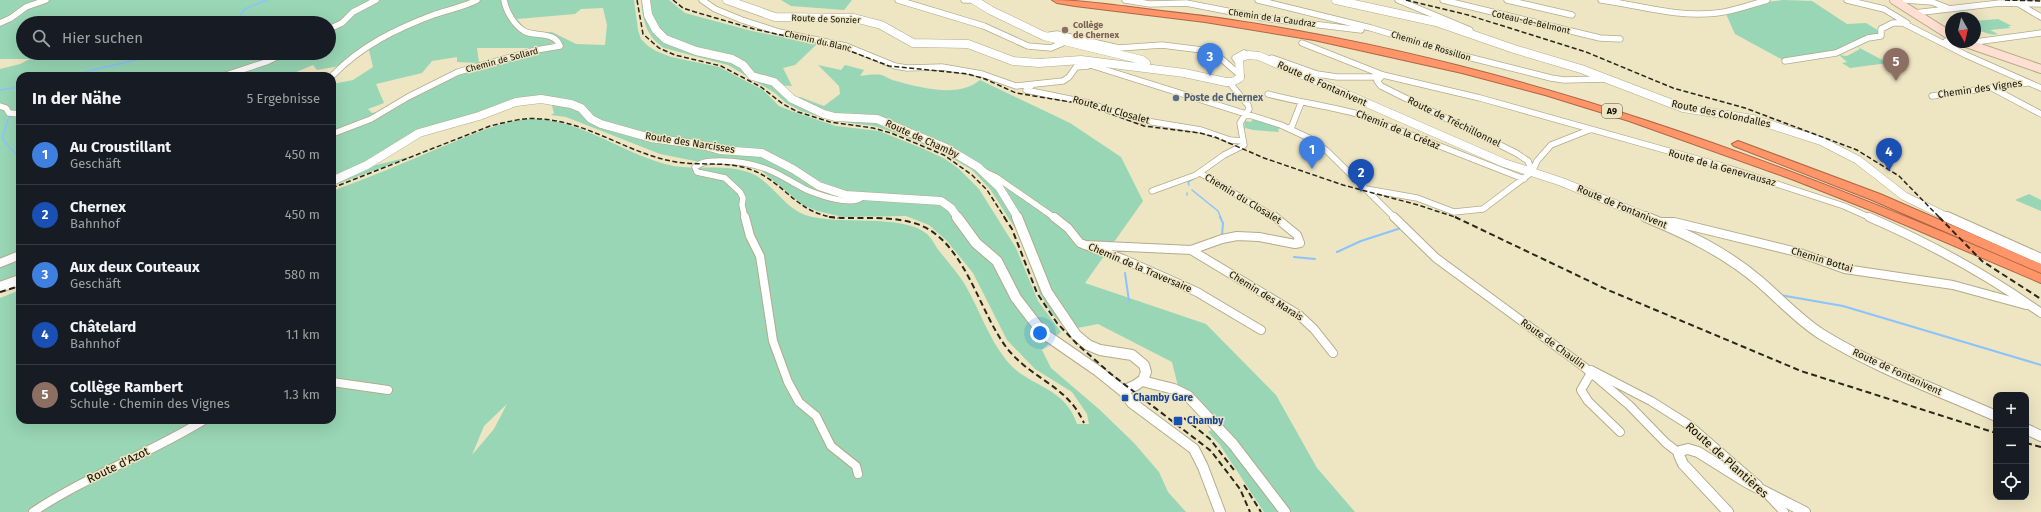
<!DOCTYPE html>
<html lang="de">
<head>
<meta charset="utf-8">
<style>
	body { margin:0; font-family:"Fira Sans",sans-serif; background:#242831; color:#f1f3f6 }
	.controls { position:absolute; right:12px; bottom:12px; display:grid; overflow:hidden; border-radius:8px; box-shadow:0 4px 16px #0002 }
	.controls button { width:36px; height:36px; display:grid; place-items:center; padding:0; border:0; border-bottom:1px solid #363941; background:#171b24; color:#f1f3f6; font:20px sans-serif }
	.compass { position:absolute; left:1945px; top:12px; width:36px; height:36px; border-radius:50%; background:#171b24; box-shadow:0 4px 16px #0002; rotate:172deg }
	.you { position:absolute; left:1040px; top:333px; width:14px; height:14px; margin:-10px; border:3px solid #fff; border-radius:50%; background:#1a73e8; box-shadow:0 0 0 6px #1a73e833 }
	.badge { display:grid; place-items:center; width:26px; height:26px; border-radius:50%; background:#2563eb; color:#fff; font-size:13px; font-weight:700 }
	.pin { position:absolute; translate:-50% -33px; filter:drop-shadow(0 1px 2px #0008) }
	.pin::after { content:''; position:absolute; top:21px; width:14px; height:12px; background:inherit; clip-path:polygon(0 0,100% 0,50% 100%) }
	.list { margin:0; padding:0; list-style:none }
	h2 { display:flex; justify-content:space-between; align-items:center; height:52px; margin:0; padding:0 16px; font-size:17px }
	h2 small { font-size:13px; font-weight:400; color:#9ea1a6 }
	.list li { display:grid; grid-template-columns:26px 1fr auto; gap:12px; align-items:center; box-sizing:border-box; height:60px; padding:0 16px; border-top:1px solid #363941 }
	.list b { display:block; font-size:15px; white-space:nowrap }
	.list p { margin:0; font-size:13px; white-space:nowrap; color:#9ea1a6 }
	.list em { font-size:13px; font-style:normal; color:#9ea1a6 }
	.icon { flex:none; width:22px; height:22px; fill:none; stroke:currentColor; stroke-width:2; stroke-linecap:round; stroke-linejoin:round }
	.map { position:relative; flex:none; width:2041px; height:512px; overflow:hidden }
	.search { position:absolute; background:#171b24; box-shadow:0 4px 16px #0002; left:16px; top:16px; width:320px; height:44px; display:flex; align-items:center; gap:10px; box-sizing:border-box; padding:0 14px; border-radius:22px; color:#9ea1a6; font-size:15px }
	.panel { position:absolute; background:#171b24; box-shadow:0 4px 16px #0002; left:16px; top:72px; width:320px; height:352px; border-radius:12px }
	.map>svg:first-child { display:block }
</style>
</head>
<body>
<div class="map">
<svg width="2041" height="512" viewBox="0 0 2041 512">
	<rect width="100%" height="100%" fill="#eee5c3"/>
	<path fill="#98d6b5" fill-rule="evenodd" d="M0 0H634L638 30 641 39 648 46 656 51 671 57 719 67 763 90 779 106 794 112 836 126 879 131 924 149 945 159 959 169 979 189 1016 248 1038 301 1061 332 1042 350 1051 368 1100 410 1134 443 1159 472 1168 492 1186 512H0V298L20 290V420H332V191C368 178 404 163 439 148 467 137 501 120 532 119 579 119 621 152 665 164 694 172 725 162 753 174 773 184 784 207 805 215 837 226 903 213 927 234 932 238 935 246 940 252 948 262 957 272 964 283 979 308 988 338 1007 361 1029 388 1064 385 1077 424H1089L1087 414 1072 392 1035 369 1007 340 973 273 947 241 929 225 906 216 843 217 817 211 803 205 758 168 728 162 695 161 660 154 566 117 551 115 554 113 551 102H518L431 128 368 167 413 156 332 186V84L353 80 373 67 369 50 358 52 340 66 317 70 313 65 287 76H20V284L0 291V69L20 64 30 59H0ZM603 8 607 25 605 45 576 44 552 32 537 33 526 30 517 19 575 14 581 9ZM23 23H329V53H23ZM477 48H536L457 72 388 109 372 113 368 109 384 103 376 84 422 73 432 61 457 57V62L479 63ZM507 404 494 429 472 455 484 426Z
		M641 0H669L685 13 752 31 817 44 795 65 783 68 792 86 775 85 787 98 800 97 824 106 840 94 839 86 818 65 841 70 845 65 864 70 860 76C867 75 875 74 882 75 887 77 891 80 896 81 921 88 959 98 980 80L1070 123 1121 157 1143 201 1085 283 1206 324 1276 395 1317 468 1355 512H1264L1220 445 1208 432 1213 429 1180 394 1172 362 1098 324 1067 330 1053 315 1040 294 1023 241 990 189 972 170 942 152 896 133 874 126 834 121 801 111 786 103 775 93 728 65 664 48C646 36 643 21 641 0Z
		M781 0H852L844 10 791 6Z
		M1783 0 1812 1 1847 24 1866 23 1879 31V34L1825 55 1783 60 1735 34 1726 14 1767 2Z
		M1998 19 2012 26H2008L2010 28 1990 30 1998 34C1989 36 1984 30 1975 31V21Z
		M1856 46 1888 63 1850 68 1842 63 1847 62 1839 55 1847 56 1860 49Z
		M1253 119 1283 128 1278 129 1279 132 1253 130 1245 128 1244 129 1245 121 1251 122Z
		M2029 194 2041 200V211L2015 200Z"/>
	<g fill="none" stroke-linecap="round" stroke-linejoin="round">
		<path stroke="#8bc3fb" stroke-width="1.5" d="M219 23 239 17 245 9 267 0
			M47 76H64
			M64 76C77 75 88 71 101 68 120 63 133 63 151 53
			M0 90 20 87
			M13 111 20 109
			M10 114 2 138 20 159
			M1189 185 1188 182 1193 179
			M1192 190 1218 211 1221 218
			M1187 193V195"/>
		<path stroke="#8bc3fb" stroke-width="2" d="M1220 217 1223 223 1222 236
			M1337 252 1361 241 1401 228
			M1294 257 1315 259
			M1125 273 1129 301
			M1780 295 1843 306 2041 365"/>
		<g stroke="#b3ab8a" stroke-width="7">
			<path id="minor-far1" d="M702 0 715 9 742 20 779 32 846 46 895 66 907 68 942 67 982 74 1016 86 1063 81 1069 77 1076 67 1088 66
				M898 0 984 26 1028 46 1051 48 1065 42
				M964 0H971
				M1125 0 1150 4 1186 3 1263 18 1361 30
				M1258 0 1371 28 1460 55 1551 78 1564 80 1606 79
				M1398 0 1470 30V33
				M1443 0 1600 38 1620 39
				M1507 0 1572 15
				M1601 0C1639 5 1678 18 1717 13 1734 11 1750 5 1767 0
				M1847 0 1884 9 1907 23
				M1905 0 1932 2 1950 9
				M2019 4 2041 17
				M1914 13 2000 3 2041 4
				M0 23 11 18 26 7 46 0
				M1903 23 1966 55 2041 88
				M329 29 342 23 353 12 376 0
				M1044 36 1057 34 1119 48 1162 45 1210 51 1216 54 1241 76
				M1946 41 1956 44 1969 42
				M1975 42 2041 33
				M1302 43 1383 75 1480 98 1722 166 1844 206 1871 218
				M1272 58 1317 74 1337 77H1380
				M1785 61 1836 53 1868 38 1881 36V29L1893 23H1906
				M1084 63 1281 125 1311 139 1327 151 1395 218
				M1239 63 1235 58 1244 53
				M333 75C361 46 396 29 433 15 448 10 463 7 477 0
				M1383 75 1377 81 1381 86 1516 153 1528 161 1532 172
				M223 76 266 62 285 53
				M1031 86 1027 87 1026 90 1089 103 1134 119 1201 130 1230 140 1243 141
				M1992 88 2041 114
				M1268 94C1298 102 1328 106 1358 114L1524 179
				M1932 96 2027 83
				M0 106 6 108 9 113 20 114
				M1289 128 1292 126 1301 103
				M332 134 371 119 408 97 458 72 536 50 560 46C555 31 535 37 524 31 514 25 506 11 504 0
				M985 172 996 177 1055 218
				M1200 173 1276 218
				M1366 189 1417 198 1454 212 1483 209 1532 172 1537 161 1551 145 1589 130
				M1152 191 1196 175 1224 155 1244 145 1240 123 1249 109 1248 105 1229 82
				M745 218 742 205 743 198 740 192 725 178 697 172 695 167C703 161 711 161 721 161 737 161 754 164 769 170 782 175 794 184 807 190 819 195 852 207 862 197"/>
		</g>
		<g stroke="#b3ab8a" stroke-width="10">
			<path id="minor" d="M745 217 750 236 760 256 773 341 788 382 799 402 816 416 831 446 856 466 858 474
				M1054 217 1068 228 1080 243 1123 259 1197 292 1261 330
				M1394 217 1436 258 1583 366 1629 405 1666 443 1679 453
				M1869 217C1929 243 1988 275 2041 313
				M1661 222H1674L1797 252 1845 269 1953 285 2026 305
				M1085 245 1191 250 1222 239 1237 236 1259 237 1295 244 1300 243 1297 235 1275 217
				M1191 250 1299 315 1314 329 1333 353
				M0 263 20 255
				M1591 370 1651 401 1689 425 1758 485
				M1591 373 1581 390 1588 401 1620 432
				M332 382 388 390
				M1767 494 1784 512
				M33 512C87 476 149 454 204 420"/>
		</g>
		<g stroke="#b3ab8a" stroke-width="9">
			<path id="tertiary-far1" d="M646 0 648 15 656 30 665 39 696 51 732 59 743 65 752 76 774 82 792 99 824 114 835 117 877 119 946 148 978 167 999 187 1018 218
				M727 0 775 17 854 18 881 25 913 43 968 44 1013 61 1039 63 1081 60 1184 73 1226 82H1232L1240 78 1239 58 1248 55 1259 56 1504 163 1562 182 1649 218
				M974 0 990 10 1044 36 1142 60 1146 63 1144 67
				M1336 0 1436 22 1514 49 1581 69 1683 108 1753 119 1821 141 1858 160 1904 196 1949 218
				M332 181 367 165 419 133 479 116 516 102 541 99 571 104 581 108 591 119 601 124 651 138 702 145 720 150 762 153 793 169 819 186 846 195 941 201 951 208 958 218"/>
		</g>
		<g stroke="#b3ab8a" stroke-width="12">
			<path id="tertiary" d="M957 217 976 243 997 261 1016 298 1043 333 1098 371 1123 391 1132 403 1194 449 1203 467 1220 512
				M1017 217 1047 292 1076 335 1088 345 1100 350 1132 355 1144 365 1146 372 1143 380 1136 385 1123 391
				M1646 217C1687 234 1725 252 1759 281 1780 299 1798 319 1821 334 1876 368 1937 390 1996 416
				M1947 217 2041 259
				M0 287 20 280
				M1142 381 1174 389 1188 396 1233 444 1285 512
				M2026 429 2041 436
				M1728 512 1683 464 1679 455 1680 451 1688 449 1698 452 1746 482 1805 512"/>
		</g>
		<g stroke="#b3ab8a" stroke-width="10">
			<path id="secondary" d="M1894 0 1951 36
				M1963 42 2041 69"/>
		</g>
		<g stroke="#ad6746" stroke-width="2">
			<path id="motorway" d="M1052 0C1079 0 1104 4 1130 7 1166 12 1202 15 1238 21 1518 63 1783 161 2041 274V283L1875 212 1794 180 1629 121 1545 95 1462 73 1314 40 1205 22 1075 6 1057 3Z
				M1738 141 1880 194 2041 264V273L1872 200 1734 146 1732 144Z"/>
		</g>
		<use href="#minor-far1" stroke="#fff" stroke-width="5.5"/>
		<use href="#minor" stroke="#fff" stroke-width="8"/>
		<use href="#tertiary-far1" stroke="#fff" stroke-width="8"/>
		<use href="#tertiary" stroke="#fff" stroke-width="10"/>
		<use href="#secondary" stroke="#ffdfd2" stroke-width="8"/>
		<use href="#motorway" fill="#ff9568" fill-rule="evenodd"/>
		<path stroke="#2a2719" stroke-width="1.5" stroke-dasharray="5 2.5" stroke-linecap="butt" d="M637 0 643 34 659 48 675 55 721 66 761 87 783 104 798 112 830 122 873 128 891 133 944 155 972 175 987 190 1005 218
			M673 0 683 8 695 12 754 29 845 49 889 66 968 74 985 79 1016 93 1083 104 1144 126 1200 133 1215 137 1264 158 1343 185 1418 205 1458 218
			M1406 0 1468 15 1586 52 1673 88 1745 108 1857 150 1899 176 1940 218
			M2005 0 2041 1
			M332 188 490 126C507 122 524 117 541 119 588 122 626 152 671 161 697 167 726 160 752 170 786 183 796 214 838 218"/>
		<path stroke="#2a2719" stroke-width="2" stroke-dasharray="6 3.5" stroke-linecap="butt" d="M829 217C856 220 883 215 910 222 966 234 978 316 1011 353 1035 380 1068 387 1084 423
			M1004 217 1012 229 1037 293 1057 323 1078 345 1111 374 1211 451 1240 489 1250 512
			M1455 217 1608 290 1801 371 1996 433
			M1939 217 1982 261 2041 299
			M0 292 20 286
			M1184 418 1210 439 1234 470
			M2026 443 2041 447
			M1244 485 1261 512"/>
	</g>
	<circle fill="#8d6e63" stroke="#eee5c3" stroke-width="1.5" cx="1065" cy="30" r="4"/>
	<circle fill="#5c6f8a" stroke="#eee5c3" stroke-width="1.5" cx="1176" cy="98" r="4"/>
	<g fill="#1a4fb4" stroke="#eee5c3" stroke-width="1.5">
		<rect x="1121" y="394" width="8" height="8" rx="2"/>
		<rect x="1173" y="416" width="10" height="10" rx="2"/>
	</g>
	<g text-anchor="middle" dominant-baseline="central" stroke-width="3" stroke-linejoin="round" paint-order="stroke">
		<g font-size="9" fill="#141106" stroke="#eee5c3">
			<text transform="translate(1272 18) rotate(8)">Chemin de la Caudraz</text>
			<text transform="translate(826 19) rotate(2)">Route de Sonzier</text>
			<text transform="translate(1531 22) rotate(13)">Coteau-de-Belmont</text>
			<text transform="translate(818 41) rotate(13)">Chemin du Blanc</text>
			<text transform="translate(1431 46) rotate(17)">Chemin de Rossillon</text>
			<text transform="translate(502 60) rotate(-15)">Chemin de Sollard</text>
		</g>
		<g font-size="9" font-weight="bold" fill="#785e54" stroke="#eee5c3" text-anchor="start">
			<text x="1073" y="25">Collège<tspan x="1073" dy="10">de Chernex</tspan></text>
		</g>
		<rect fill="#eee5c3" stroke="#55513f" stroke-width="1" x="1602" y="104" width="20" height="14" rx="3"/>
		<g font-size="9" font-weight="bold" fill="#141106">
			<text x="1612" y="111">A9</text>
		</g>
		<g font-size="10" fill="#141106" stroke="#eee5c3">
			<text transform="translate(1322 84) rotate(24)">Route de Fontanivent</text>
			<text transform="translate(1980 89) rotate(-8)">Chemin des Vignes</text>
			<text transform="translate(1111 110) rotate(16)">Route du Closalet</text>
			<text transform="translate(1721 114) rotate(12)">Route des Colondalles</text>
			<text transform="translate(1454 122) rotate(26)">Route de Tréchillonnel</text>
			<text transform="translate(1398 130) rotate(22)">Chemin de la Crétaz</text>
			<text transform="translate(922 139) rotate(24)">Route de Chamby</text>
			<text transform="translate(690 143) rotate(9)">Route des Narcisses</text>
			<text transform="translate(1722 168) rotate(16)">Route de la Genevrausaz</text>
			<text transform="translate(1243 199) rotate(31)">Chemin du Closalet</text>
			<text transform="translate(1622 207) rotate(23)">Route de Fontanivent</text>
			<text transform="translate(1822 260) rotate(17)">Chemin Bottai</text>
			<text transform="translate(1140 268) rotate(23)">Chemin de la Traversaire</text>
			<text transform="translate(1266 296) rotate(32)">Chemin des Marais</text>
			<text transform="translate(1553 344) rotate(36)">Route de Chaulin</text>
			<text transform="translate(1897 372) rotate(25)">Route de Fontanivent</text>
		</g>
		<g font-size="10" font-weight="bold" fill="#4e5e75" stroke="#eee5c3" text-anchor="start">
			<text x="1184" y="98">Poste de Chernex</text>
		</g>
		<g font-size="10" font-weight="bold" fill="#164399" stroke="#eee5c3" text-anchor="start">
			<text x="1133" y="398">Chamby Gare</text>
			<text x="1187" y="421">Chamby</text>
		</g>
		<g font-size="12" fill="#141106" stroke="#eee5c3">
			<text transform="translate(1727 460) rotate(42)">Route de Plantières</text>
			<text transform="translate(118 465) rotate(-26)">Route d'Azot</text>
		</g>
	</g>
</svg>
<div class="controls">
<button>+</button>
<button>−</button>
<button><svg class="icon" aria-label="locate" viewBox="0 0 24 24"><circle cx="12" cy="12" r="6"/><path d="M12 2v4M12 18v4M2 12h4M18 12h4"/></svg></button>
</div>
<svg class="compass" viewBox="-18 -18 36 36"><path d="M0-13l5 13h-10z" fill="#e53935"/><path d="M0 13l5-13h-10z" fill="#9ea1a6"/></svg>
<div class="you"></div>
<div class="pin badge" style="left:1312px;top:169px;background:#3f7fe0">1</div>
<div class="pin badge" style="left:1361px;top:192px;background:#1a4fb4">2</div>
<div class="pin badge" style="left:1210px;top:76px;background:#3f7fe0">3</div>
<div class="pin badge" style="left:1889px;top:171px;background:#1a4fb4">4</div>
<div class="pin badge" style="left:1896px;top:81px;background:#8d6e63">5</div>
<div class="search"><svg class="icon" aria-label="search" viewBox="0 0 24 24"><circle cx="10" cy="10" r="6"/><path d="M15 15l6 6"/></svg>Hier suchen</div>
<section class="panel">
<h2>In der Nähe<small>5 Ergebnisse</small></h2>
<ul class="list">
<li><span class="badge" style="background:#3f7fe0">1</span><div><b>Au Croustillant</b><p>Geschäft</p></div><em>450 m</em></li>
<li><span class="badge" style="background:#1a4fb4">2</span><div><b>Chernex</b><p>Bahnhof</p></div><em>450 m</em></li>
<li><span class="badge" style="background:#3f7fe0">3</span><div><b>Aux deux Couteaux</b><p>Geschäft</p></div><em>580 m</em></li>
<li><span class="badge" style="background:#1a4fb4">4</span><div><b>Châtelard</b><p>Bahnhof</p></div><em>1.1 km</em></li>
<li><span class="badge" style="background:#8d6e63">5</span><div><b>Collège Rambert</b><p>Schule · Chemin des Vignes</p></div><em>1.3 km</em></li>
</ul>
</section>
</div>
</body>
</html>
